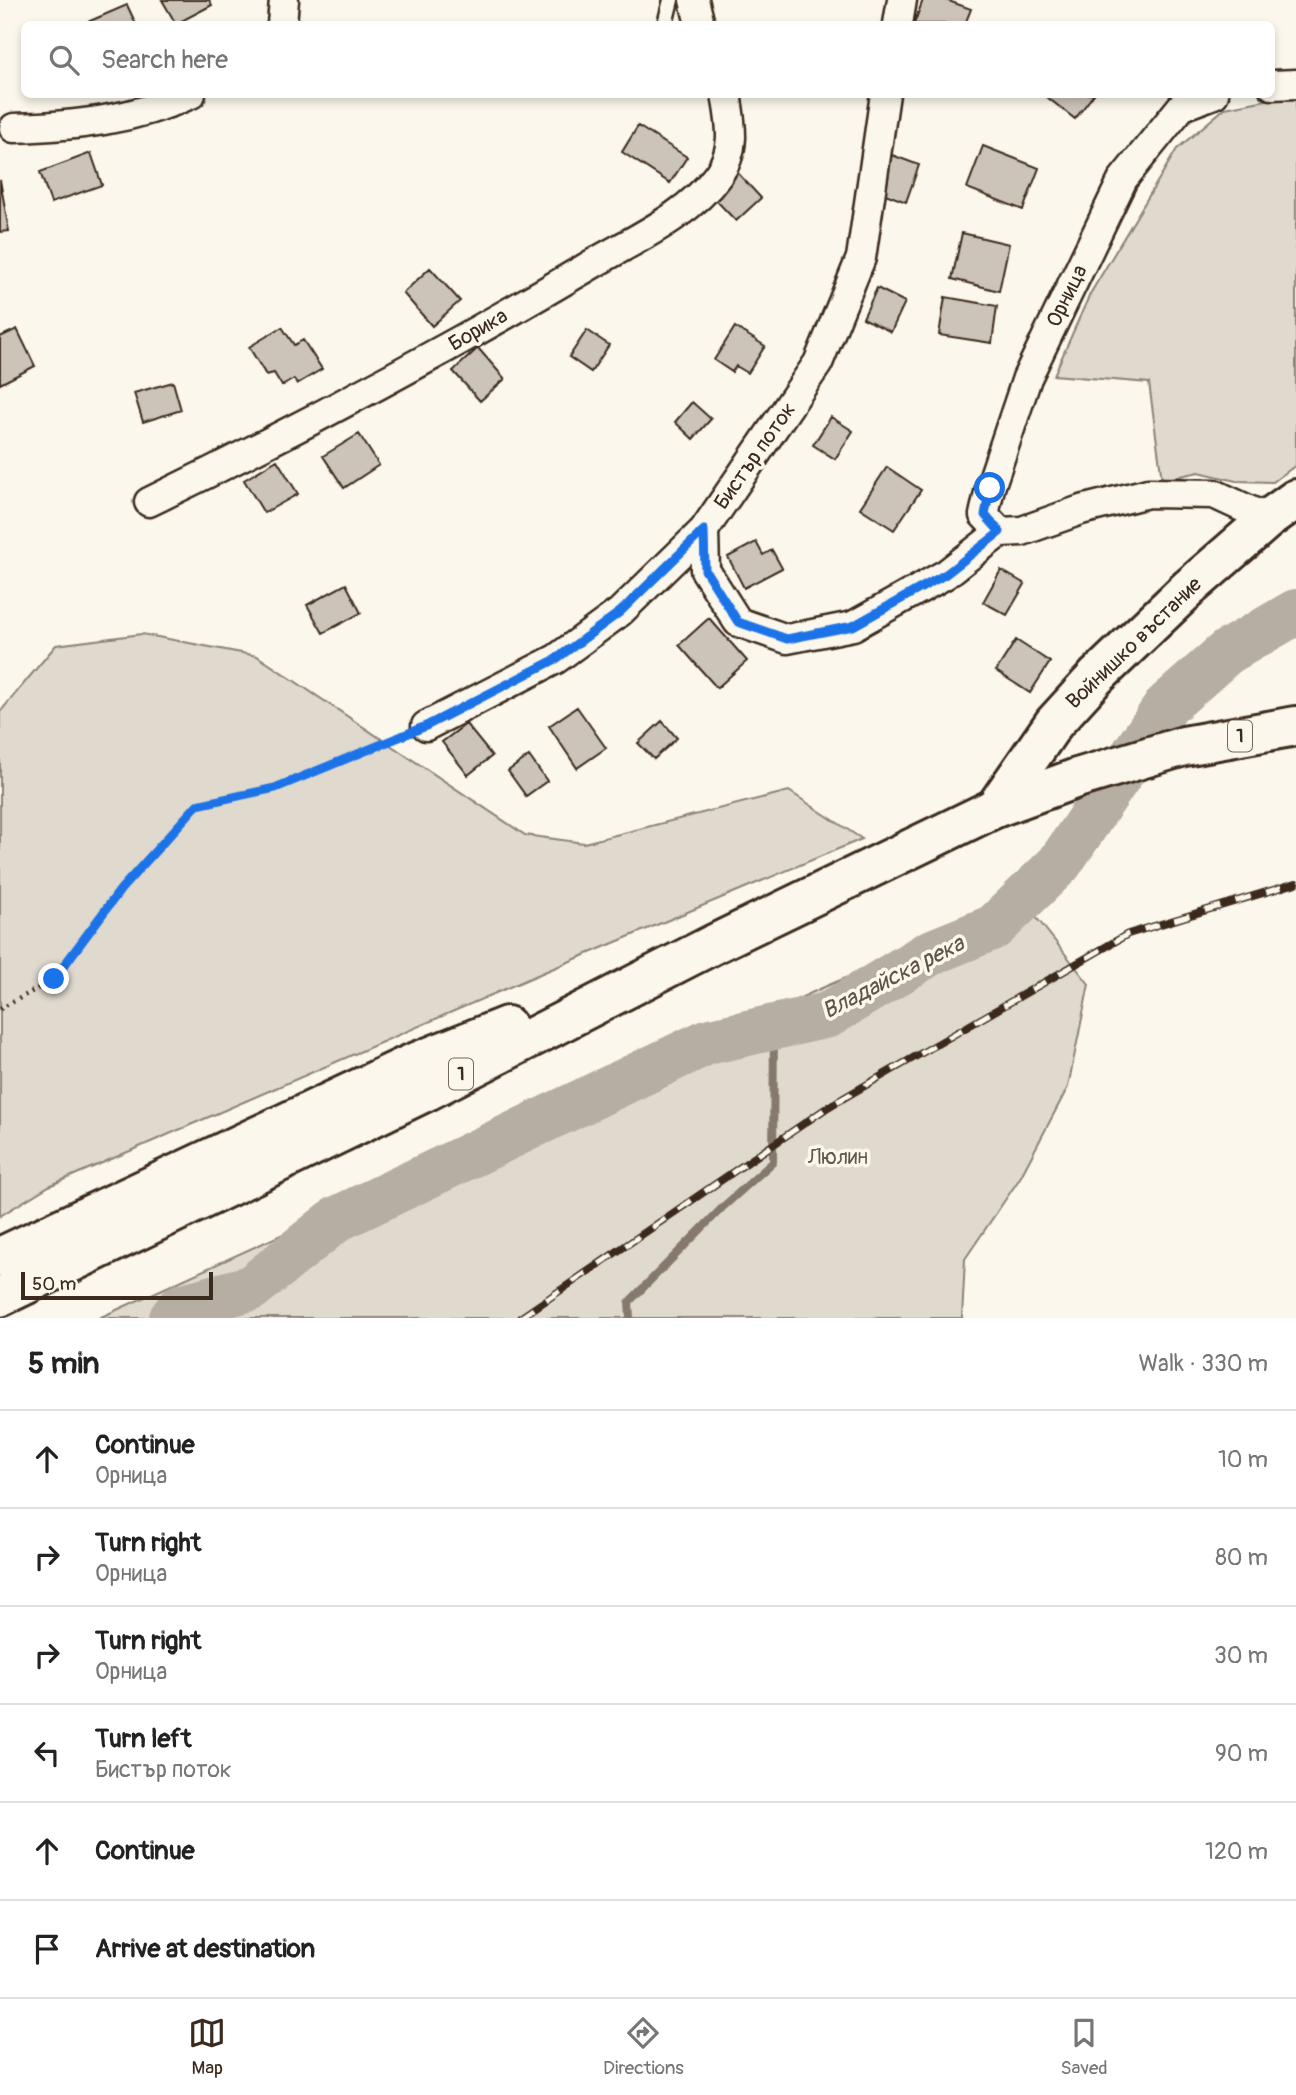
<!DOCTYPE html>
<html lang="en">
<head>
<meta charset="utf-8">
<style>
	body { margin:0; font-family:Pangolin,sans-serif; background:#f2f2f2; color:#222 }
	.scale { position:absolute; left:21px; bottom:18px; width:192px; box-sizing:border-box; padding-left:7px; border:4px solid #3b2a1e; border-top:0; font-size:19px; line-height:24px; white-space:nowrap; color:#3b2a1e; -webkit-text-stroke:5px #fbf7ec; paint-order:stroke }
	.stop { position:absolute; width:21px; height:21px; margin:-16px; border:5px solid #1a73e8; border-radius:50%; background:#fff }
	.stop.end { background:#1a73e8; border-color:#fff; box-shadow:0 2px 7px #0008 }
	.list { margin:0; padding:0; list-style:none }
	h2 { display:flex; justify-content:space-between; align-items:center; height:91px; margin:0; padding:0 28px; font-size:30px }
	h2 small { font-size:23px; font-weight:400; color:#767676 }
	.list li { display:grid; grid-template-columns:46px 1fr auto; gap:21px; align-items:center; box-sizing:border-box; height:98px; padding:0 28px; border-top:2px solid #e0e0e0 }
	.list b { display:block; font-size:26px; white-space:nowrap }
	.list p { margin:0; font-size:23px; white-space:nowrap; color:#767676 }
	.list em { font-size:23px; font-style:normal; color:#767676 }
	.icon { flex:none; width:38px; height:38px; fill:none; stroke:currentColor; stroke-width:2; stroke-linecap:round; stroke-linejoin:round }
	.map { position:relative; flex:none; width:1296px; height:1318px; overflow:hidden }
	.search { position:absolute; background:#fff; box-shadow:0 4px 10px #0003; left:21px; right:21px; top:21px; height:77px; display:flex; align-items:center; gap:18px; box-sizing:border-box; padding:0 24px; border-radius:10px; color:#767676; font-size:26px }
	.sheet { height:679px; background:#fff }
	nav { display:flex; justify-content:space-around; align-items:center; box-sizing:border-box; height:98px; border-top:2px solid #e0e0e0; background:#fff; font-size:19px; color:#767676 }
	nav a { display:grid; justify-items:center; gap:4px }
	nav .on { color:#3b2a1e }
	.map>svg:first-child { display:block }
</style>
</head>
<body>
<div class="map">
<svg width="1296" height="1318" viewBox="0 0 1296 1318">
	<rect width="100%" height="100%" fill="#fbf7ec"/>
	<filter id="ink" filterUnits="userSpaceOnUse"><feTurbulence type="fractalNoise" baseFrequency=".0143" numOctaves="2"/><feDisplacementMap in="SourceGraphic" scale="14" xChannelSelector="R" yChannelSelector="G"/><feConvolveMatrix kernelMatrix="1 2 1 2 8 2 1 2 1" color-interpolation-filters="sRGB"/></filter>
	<g filter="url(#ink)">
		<path fill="#dfd9ce" stroke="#8d8276" stroke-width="2" d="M1296 94V465L1273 482 1236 481 1199 472 1162 480 1149 383 1054 375 1090 294 1177 149 1225 108Z
			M142 634 257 656 525 835 584 843 789 791 862 839 542 973 49 1186 0 1216V712L56 645Z
			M1024 902 1089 984 1068 1087 1020 1178 965 1259 962 1318H99L822 988Z"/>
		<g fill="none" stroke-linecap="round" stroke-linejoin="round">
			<path stroke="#85796d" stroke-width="8" d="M630 1318 629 1302 724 1206 773 1162 774 1027"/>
			<path stroke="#b6aea2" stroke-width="46" d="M172 1318 180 1307 251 1288 337 1219 707 1042 828 1015 930 953 994 927 1059 864 1167 705 1227 652 1296 612"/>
		</g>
		<path fill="#ccc4b9" stroke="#3b2a1e" stroke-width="2" d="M162 0H209L212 5 176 24Z
			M923 0H946L971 9 965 24H914Z
			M127 5 136 24H83Z
			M1043 94H1094L1075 119Z
			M638 126 687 157 670 183 622 152Z
			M983 146 1039 168 1023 210 967 188Z
			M91 153 102 185 51 203 40 172Z
			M892 155 919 165 906 202 880 192Z
			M735 170 761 198 736 221 710 194Z
			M0 180 9 231 0 232Z
			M962 233 1009 244 999 291 952 279Z
			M430 268 460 301 432 326 403 293Z
			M877 288 905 302 891 332 863 318Z
			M945 297 997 306 992 343 939 335Z
			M282 327 294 345 303 340 322 369 297 384 294 379 282 386 274 373 266 375 249 347Z
			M735 327 765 346 748 373 736 366 732 372 714 360Z
			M17 329 35 366 0 384V337Z
			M587 330 609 345 591 372 569 357Z
			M478 348 505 379 480 401 453 371Z
			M173 382 181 410 143 422 134 393Z
			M692 402 711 419 693 439 675 422Z
			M831 417 853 431 835 459 813 445Z
			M359 434 379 465 344 488 323 456Z
			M277 460 298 494 264 513 244 480Z
			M887 467 921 490 894 530 860 508Z
			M756 542 763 555 772 550 782 568 744 588 728 557Z
			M1001 570 1025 584 1007 615 983 602Z
			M346 584 361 613 323 633 307 605Z
			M709 618 747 661 717 688 679 645Z
			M1016 640 1050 662 1030 693 996 671Z
			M577 707 606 748 577 768 549 726Z
			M662 721 677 738 654 759 638 743Z
			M466 724 492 756 468 775 442 742Z
			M529 756 547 781 526 796 508 771Z"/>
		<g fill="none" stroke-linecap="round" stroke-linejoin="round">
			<g stroke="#3b2a1e" stroke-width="19">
				<path id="lane" d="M665 24 671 0"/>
			</g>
			<g stroke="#3b2a1e" stroke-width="33">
				<path id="street" d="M694 0 700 24
					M282 24 284 0
					M898 24 902 0
					M1272 85 1296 84
					M1214 94 1182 106 1123 179 1027 378 990 488 984 515 1000 532 1022 531 1081 510 1148 493 1214 494 1268 519
					M14 128C75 126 134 120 191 94
					M149 502C297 430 442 353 584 269 628 242 687 218 718 175 737 149 731 124 726 94
					M704 530 705 570 738 622 787 639 853 626 946 574 1000 532
					M426 726 556 659 620 612 704 530 818 363 861 258 885 94"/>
			</g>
			<g stroke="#3b2a1e" stroke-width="44">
				<path id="secondary" d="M995 808 1054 723 1096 677 1190 587 1268 519 1296 499"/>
			</g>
			<g stroke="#3b2a1e" stroke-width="44">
				<path id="highway" d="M0 1257 409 1065 507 1026
					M0 1297 427 1091 714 944 995 808 1077 778 1184 746 1296 726"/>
			</g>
			<path stroke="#3b2a1e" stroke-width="4.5" stroke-dasharray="2 5" stroke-linecap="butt" d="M0 1009 55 979 121 889 197 805 275 788 403 736"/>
			<use href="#lane" stroke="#fbf7ec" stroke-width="14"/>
			<use href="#street" stroke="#fbf7ec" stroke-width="28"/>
			<use href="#secondary" stroke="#fbf7ec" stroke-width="38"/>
			<use href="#highway" stroke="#fbf7ec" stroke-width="38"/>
			<g stroke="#3b2a1e" stroke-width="8">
				<path id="rail" d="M520 1318 828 1107 1128 934 1296 883"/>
			</g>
			<use href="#rail" stroke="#fbf7ec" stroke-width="5" stroke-dasharray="16" stroke-linecap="butt"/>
		</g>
	</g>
	<g fill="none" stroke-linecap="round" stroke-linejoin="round" filter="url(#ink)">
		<path stroke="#1a73e8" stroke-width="9" d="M54 979 121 889 197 805 275 788 426 726 556 659 620 612 704 530 705 570 738 622 787 639 853 626 946 574 1000 532 985 515 990 488"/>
	</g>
	<g text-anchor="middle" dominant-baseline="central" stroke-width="7" stroke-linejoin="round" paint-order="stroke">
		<g fill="#fbf7ec" stroke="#75685c" stroke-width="2">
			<rect x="1228" y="720.5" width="24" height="31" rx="5"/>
			<rect x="449" y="1058.5" width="24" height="31" rx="5"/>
		</g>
		<g font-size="19" font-weight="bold" fill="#3b2a1e">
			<text x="1240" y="736">1</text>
			<text x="461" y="1074">1</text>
		</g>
		<g font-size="21" fill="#3b2a1e" stroke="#fbf7ec">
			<text transform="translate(1067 296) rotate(-64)">Орница</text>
			<text transform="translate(478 330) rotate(-30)">Борика</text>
			<text transform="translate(755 456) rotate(-55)">Бистър поток</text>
			<text transform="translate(1134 643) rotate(-44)">Войнишко въстание</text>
		</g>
		<g font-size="21" fill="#64564a" stroke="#fbf7ec">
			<text x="838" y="1157">Люлин</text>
		</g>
		<g font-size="23" font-style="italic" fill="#605246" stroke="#fbf7ec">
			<text transform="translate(893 977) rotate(-27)">Владайска река</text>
		</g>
	</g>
</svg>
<div class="scale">50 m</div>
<div class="stop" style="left:990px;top:488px"></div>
<div class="stop end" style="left:54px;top:979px"></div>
<div class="search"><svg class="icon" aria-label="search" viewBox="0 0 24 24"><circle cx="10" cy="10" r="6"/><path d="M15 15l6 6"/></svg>Search here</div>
</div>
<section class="sheet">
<h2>5 min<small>Walk · 330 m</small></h2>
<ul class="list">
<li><svg class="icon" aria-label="ahead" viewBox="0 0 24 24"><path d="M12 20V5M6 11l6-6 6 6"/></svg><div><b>Continue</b><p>Орница</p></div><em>10 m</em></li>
<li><svg class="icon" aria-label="right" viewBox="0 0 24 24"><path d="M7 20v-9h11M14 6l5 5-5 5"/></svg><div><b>Turn right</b><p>Орница</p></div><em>80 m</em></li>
<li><svg class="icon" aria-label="right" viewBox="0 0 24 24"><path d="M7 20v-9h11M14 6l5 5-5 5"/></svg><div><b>Turn right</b><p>Орница</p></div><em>30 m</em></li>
<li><svg class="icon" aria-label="left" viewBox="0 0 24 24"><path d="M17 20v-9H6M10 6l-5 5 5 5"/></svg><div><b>Turn left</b><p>Бистър поток</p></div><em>90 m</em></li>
<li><svg class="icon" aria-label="ahead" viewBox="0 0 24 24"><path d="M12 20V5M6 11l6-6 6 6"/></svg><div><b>Continue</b></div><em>120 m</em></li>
<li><svg class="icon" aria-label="arrive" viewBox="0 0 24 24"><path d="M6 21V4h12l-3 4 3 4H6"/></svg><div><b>Arrive at destination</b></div></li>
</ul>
</section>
<nav>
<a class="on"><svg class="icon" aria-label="map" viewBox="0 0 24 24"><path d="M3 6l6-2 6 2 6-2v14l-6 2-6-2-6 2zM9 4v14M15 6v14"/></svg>Map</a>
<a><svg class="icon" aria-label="directions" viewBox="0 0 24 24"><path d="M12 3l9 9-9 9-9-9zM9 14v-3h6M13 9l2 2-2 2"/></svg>Directions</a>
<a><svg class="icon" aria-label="saved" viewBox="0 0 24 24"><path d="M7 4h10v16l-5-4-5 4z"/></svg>Saved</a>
</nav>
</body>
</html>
